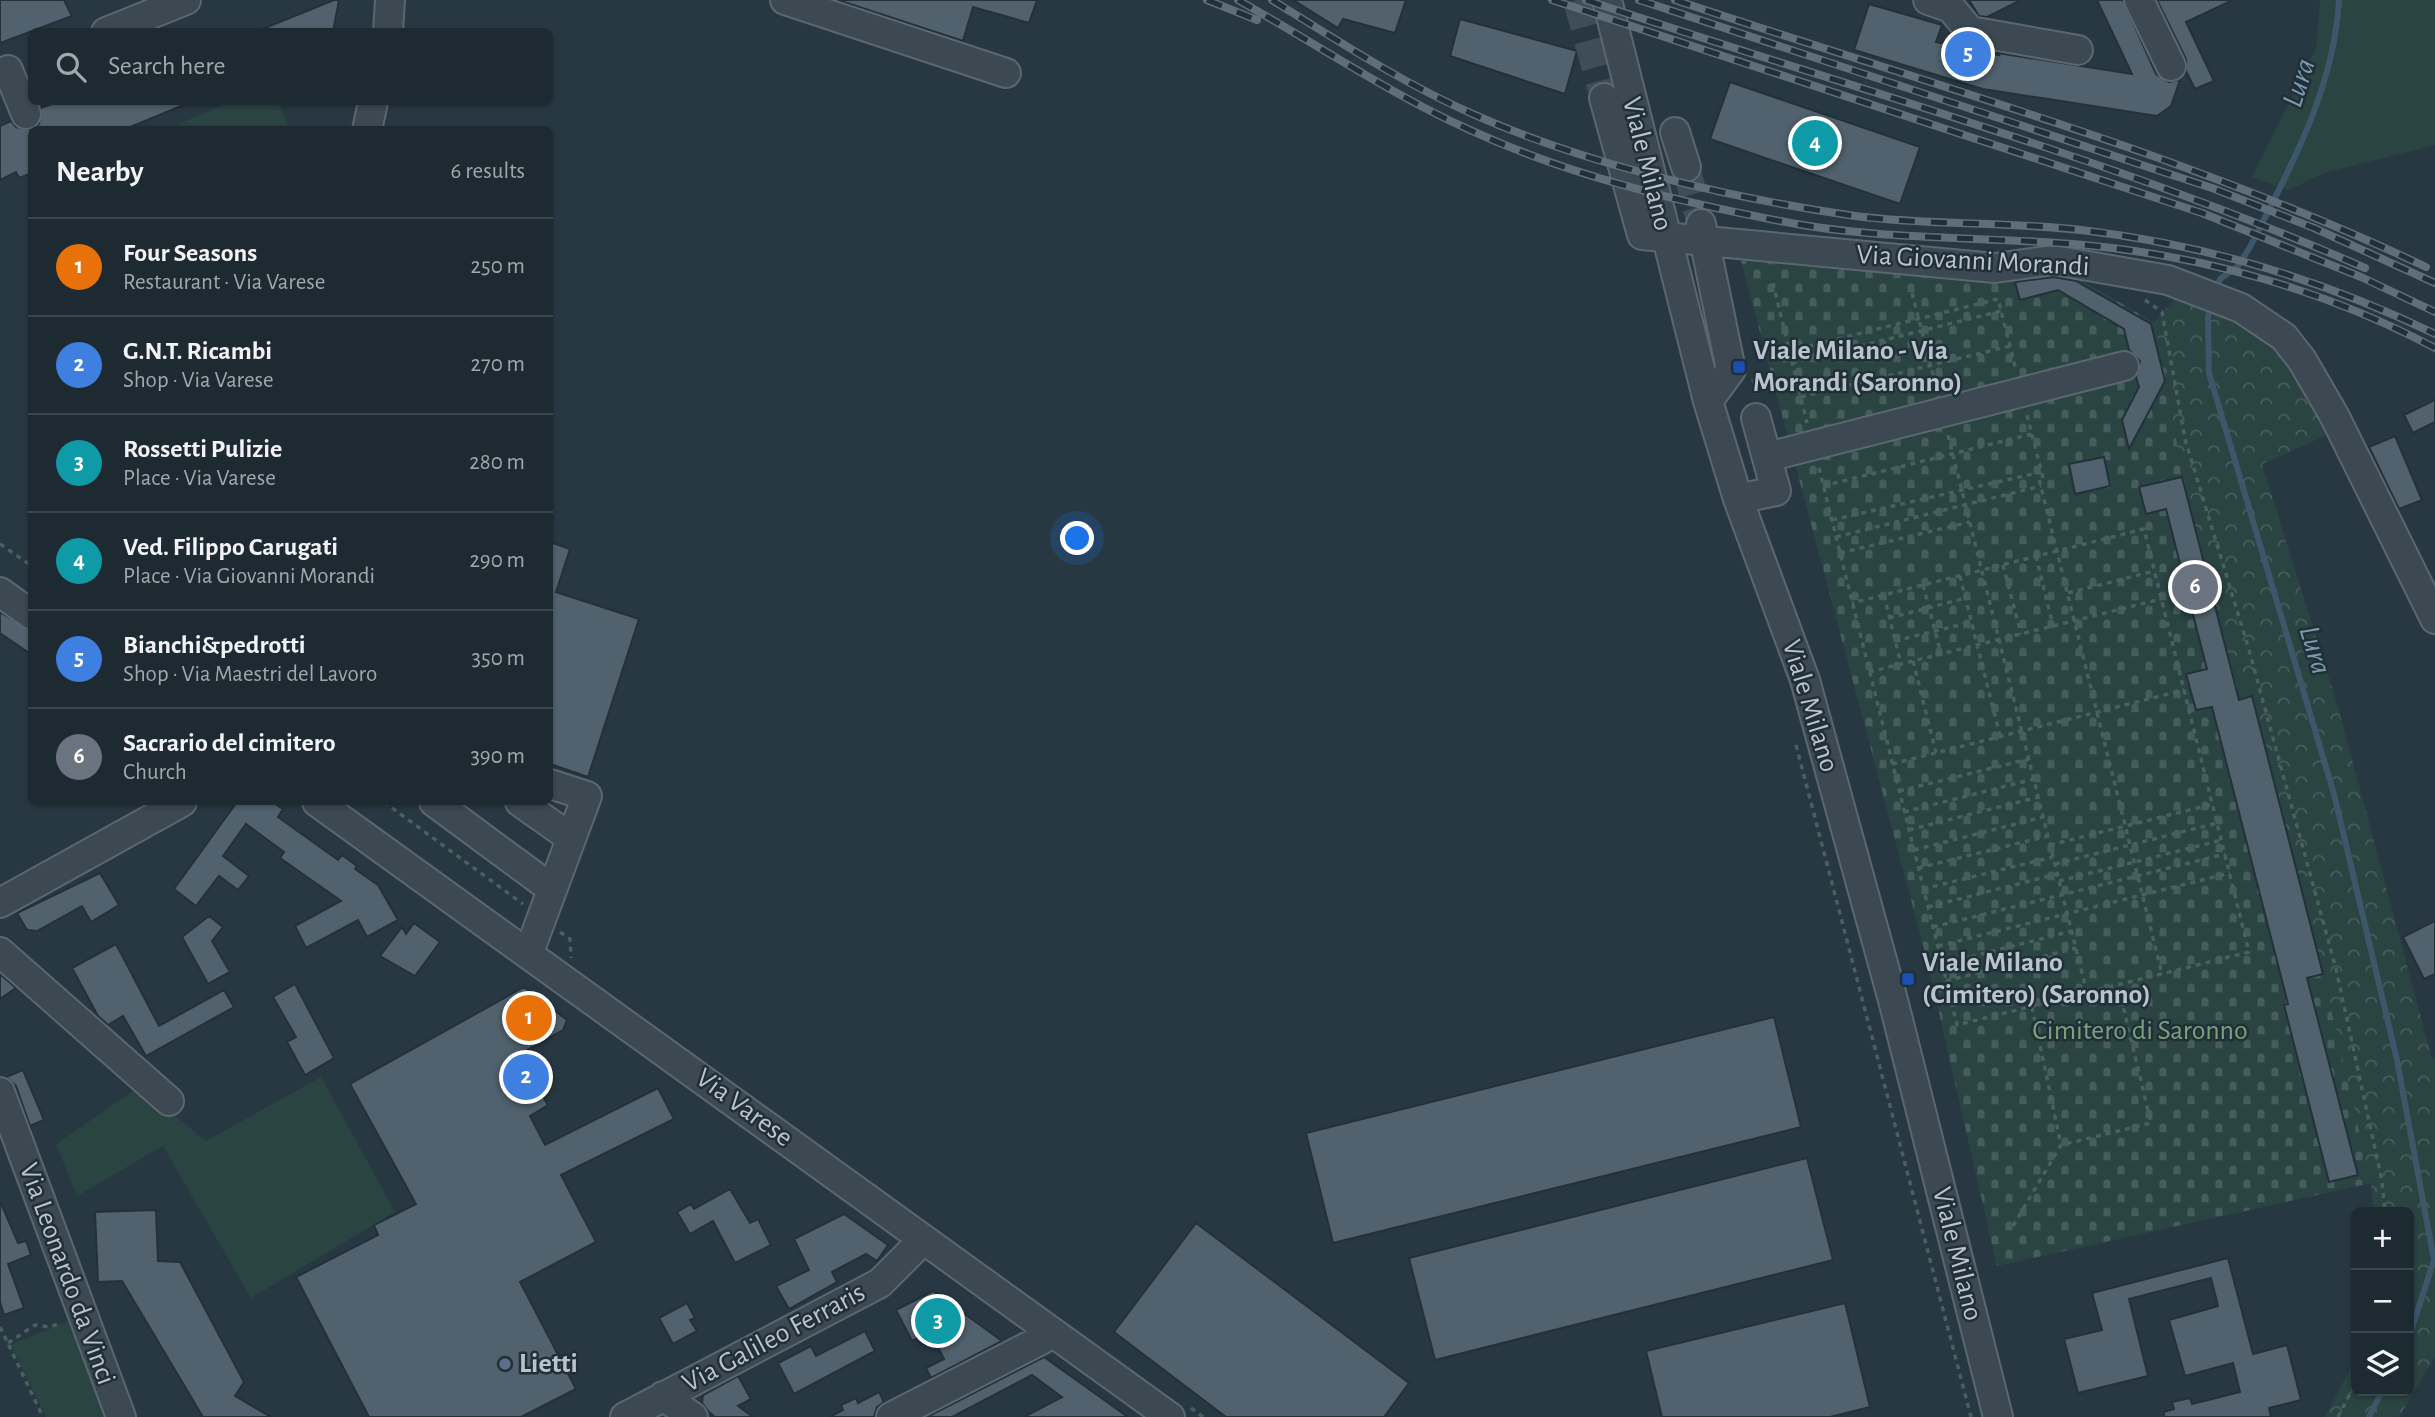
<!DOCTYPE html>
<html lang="en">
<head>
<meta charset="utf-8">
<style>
	body { margin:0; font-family:"Alegreya Sans",sans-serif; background:#2b363e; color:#f1f3f6 }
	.controls { position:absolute; right:21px; bottom:21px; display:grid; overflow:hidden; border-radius:10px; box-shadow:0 2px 5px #0004 }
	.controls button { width:63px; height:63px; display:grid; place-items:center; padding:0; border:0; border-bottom:2px solid #3c464d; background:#1e2a32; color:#f1f3f6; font:35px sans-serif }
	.you { position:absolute; left:1078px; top:539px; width:24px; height:24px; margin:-18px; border:5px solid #fff; border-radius:50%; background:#1a73e8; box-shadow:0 0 0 10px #1a73e833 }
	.badge { display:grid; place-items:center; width:46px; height:46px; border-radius:50%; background:#95ccf6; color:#fff; font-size:23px; font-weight:700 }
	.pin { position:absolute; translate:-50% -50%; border:4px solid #fff; box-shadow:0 2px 7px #0006 }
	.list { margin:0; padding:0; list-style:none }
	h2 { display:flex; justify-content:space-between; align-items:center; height:91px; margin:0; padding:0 28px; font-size:30px }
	h2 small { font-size:23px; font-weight:400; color:#a1a7ac }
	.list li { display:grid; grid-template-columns:46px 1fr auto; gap:21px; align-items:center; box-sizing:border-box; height:98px; padding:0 28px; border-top:2px solid #3c464d }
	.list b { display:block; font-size:26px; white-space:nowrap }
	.list p { margin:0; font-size:23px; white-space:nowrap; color:#a1a7ac }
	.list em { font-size:23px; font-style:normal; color:#a1a7ac }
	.icon { flex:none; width:38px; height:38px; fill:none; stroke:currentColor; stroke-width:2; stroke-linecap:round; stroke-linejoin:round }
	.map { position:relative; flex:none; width:2435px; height:1417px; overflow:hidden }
	.search { position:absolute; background:#1e2a32; box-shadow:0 2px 5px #0004; left:28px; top:28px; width:525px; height:77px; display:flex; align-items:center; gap:18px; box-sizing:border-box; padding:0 24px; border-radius:10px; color:#a1a7ac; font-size:26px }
	.panel { position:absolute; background:#1e2a32; box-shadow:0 2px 5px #0004; left:28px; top:126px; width:525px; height:679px; border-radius:10px }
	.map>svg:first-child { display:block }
</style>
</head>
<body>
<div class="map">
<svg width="2435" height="1417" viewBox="0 0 2435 1417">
	<defs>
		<pattern id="forest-crowns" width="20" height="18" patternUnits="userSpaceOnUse" patternTransform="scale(1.75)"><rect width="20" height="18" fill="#2a4442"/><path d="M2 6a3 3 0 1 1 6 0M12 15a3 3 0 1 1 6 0" fill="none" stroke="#475d5c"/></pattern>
		<pattern id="cemetery-stones" width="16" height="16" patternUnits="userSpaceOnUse" patternTransform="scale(1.75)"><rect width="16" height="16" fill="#2a4442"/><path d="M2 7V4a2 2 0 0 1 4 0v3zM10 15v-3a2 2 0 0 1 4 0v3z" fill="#475d5c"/></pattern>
	</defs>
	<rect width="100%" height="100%" fill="#283843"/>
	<path fill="#2a4442" d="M2320 0H2435V145L2327 172 2288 190 2252 177 2316 49Z
		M230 102H278L290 129H182L179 124Z
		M321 1077 395 1212 251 1298 163 1146 77 1196 56 1144 139 1087 206 1141Z
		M68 1321 105 1417H46L11 1345Z"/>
	<path fill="url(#forest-crowns)" d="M2178 296C2212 309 2246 321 2275 345 2300 366 2314 405 2329 434L2262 464 2340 714 2432 1059 2435 1058V1356L2399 1417H2325L2356 1358V1391H2409V1212H2374L2371 1183 2323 974 2253 697 2239 700 2182 477 2167 381 2154 322Z"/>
	<path fill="url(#cemetery-stones)" d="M1763 259 2052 264 2154 322 2167 381 2182 477 2239 699 2252 696 2323 974 2371 1183 1997 1266 1926 956 1741 261Z"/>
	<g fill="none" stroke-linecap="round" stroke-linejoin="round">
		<path stroke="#3c576a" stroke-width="6" d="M2216 292 2220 279 2238 266 2250 247C2290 168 2334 90 2339 0
			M2211 306 2208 317 2209 373 2334 794 2397 1060 2434 1260 2409 1337
			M2369 1417 2382 1391"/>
	</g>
	<path fill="#51626e" stroke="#23313a" stroke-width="2" d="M0 0H64L72 16 0 43Z
		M334 0H339L333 32H255Z
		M838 0H1037L1029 23 973 7 963 41Z
		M1293 0H1406L1395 33 1343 19 1338 28Z
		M1969 0H2021L1987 17 1979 16Z
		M2097 0H2123L2156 74 2169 82 2180 80 2171 106 2157 116 1983 89 1854 50 1869 4 1942 25 1936 42 1999 55 1998 53 2132 74Z
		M2157 0H2233L2186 22 2214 81 2195 89 2186 71V59Z
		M1460 19 1577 51 1565 94 1450 56Z
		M1730 82 1920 147 1900 204 1710 139Z
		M57 102H191L123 130H32L39 124 41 108Z
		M11 121 16 127 32 130V173L19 178 16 172 0 180V126Z
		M2054 277 2076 281 2151 324 2165 381 2129 449 2122 420 2139 387 2136 377 2140 361 2129 350 2124 329 2058 290 2020 300 2015 282Z
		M2435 400V422L2413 433 2404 415Z
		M2395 436 2422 500 2399 509 2369 447Z
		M2104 457 2110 486 2075 494 2069 464Z
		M2182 477 2239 700 2252 696 2323 974 2307 978 2358 1175 2329 1182 2284 1005 2288 1004 2212 707 2196 710 2186 674 2207 669 2166 509 2146 514 2139 487Z
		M550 542 570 549 556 592 639 619 588 777 550 764Z
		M0 612 32 631V655L0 633Z
		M237 802H272L283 809 278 817 338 860 342 855 357 866 355 869 378 885 398 920 367 937 358 920 306 948 295 926 341 901 280 858 284 852 246 824 223 856 249 876 238 890 219 876 196 906 174 889Z
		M100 873 119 905 91 922 82 906 37 931 27 930 17 913Z
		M209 916 223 927 212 941 230 972 208 984 182 937Z
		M2435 921V974L2424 979 2403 937Z
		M414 923 440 942 415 976 380 956 402 927 406 934Z
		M116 944 159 1026 224 990 234 1007 146 1056 123 1016 108 1025 98 1016 72 968Z
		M0 974 16 988 0 999Z
		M295 984 334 1058 305 1075 287 1042 296 1037 273 997Z
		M524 987 567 1020 563 1030 518 1055 548 1105 530 1116 545 1145 658 1088 674 1119 561 1175 596 1242 520 1282 576 1389 521 1417H369L296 1277 378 1235 374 1225 416 1204 350 1084Z
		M1774 1017 1801 1127 1333 1243 1306 1133Z
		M23 1070 44 1120 30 1126 16 1086 6 1077Z
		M1807 1158 1833 1260 1435 1360 1409 1258Z
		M730 1189 750 1223 758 1219 771 1245 735 1263 713 1221 690 1234 677 1212 691 1204 694 1209Z
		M0 1201 18 1243 26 1241 31 1255 8 1264 24 1308 4 1315 0 1302Z
		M156 1210 158 1261 180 1262 244 1382 235 1396 271 1417H203L122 1281 98 1282 95 1212Z
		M844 1214 888 1245 877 1261 866 1254 832 1272 837 1282 789 1309 776 1286 809 1270 794 1239Z
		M1196 1223 1409 1383 1384 1417H1226L1114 1332Z
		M2228 1258 2253 1354 2287 1345 2301 1400 2269 1408 2271 1417H2164V1412L2174 1409 2172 1402 2190 1398 2192 1404 2240 1392 2233 1363 2185 1376 2169 1320 2218 1306 2211 1278 2129 1299 2148 1376 2078 1393 2064 1339 2102 1330 2092 1293Z
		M933 1291 1002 1341 931 1378 926 1368 944 1359 930 1332 912 1341 896 1310Z
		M687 1303 695 1318 690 1320 697 1331 673 1344 659 1318Z
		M1845 1303 1870 1407 1830 1417H1662L1646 1351Z
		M865 1331 875 1351 794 1394 778 1363 811 1346 816 1356Z
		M1044 1357 1128 1417H1024L1062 1397 1032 1375 952 1417H927Z
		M738 1376 751 1399 738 1406 753 1417H715L709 1412 702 1403 703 1395Z
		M879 1392 884 1402 877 1407 874 1417H830L843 1410 841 1405 856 1398 858 1403Z"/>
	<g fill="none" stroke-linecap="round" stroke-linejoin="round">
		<path stroke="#3e4d58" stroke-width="28" stroke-dasharray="28 14" stroke-linecap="butt" d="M1577 0 1604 98
			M1686 167 1701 224"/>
		<g stroke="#5b6770" stroke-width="32">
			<path id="minor" d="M785 0 1006 73
				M1607 0 1708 401 1738 499 1805 680 1893 1000 1998 1417
				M1928 0 1951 8 1970 31 2078 50
				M2139 0 2171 66
				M106 32 186 0
				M388 32 390 0
				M8 70 26 114
				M1604 98 1642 235 1995 268 2054 260 2168 280 2241 308 2284 337 2302 360 2335 417 2435 619
				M367 130 373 102
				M1675 132 1686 167
				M1701 224 1731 370 1708 401
				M1767 457 2124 366
				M1738 499 1776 491 1756 418
				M0 592 32 615
				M317 802 1170 1417
				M434 802 552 889
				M520 802 571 838
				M0 903 182 802
				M0 952 169 1101
				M529 952 587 796 550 784
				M0 1092 121 1417
				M663 1396 693 1417
				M625 1417 880 1283 915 1248
				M891 1417 1041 1340"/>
		</g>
		<path stroke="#48605e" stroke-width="3.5" stroke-dasharray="5 5" stroke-linecap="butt" d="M1773 283 1807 423
			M1912 293 1937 390
			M2145 300 2162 312 2185 439 2249 650 2336 969 2382 1181 2385 1212
			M1789 351 1998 299 2016 370
			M1792 363 2001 311
			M1753 379 1756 396
			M1801 397 2010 346
			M2027 415 2043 478 2039 479 2162 974
			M1948 435 2087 993
			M1819 468C1865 654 1912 840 1957 1025L2249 952 2144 529 1852 603
			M1823 486 2032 434
			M1832 520 2041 472
			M1836 537 2041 486
			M0 544 32 566
			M1840 553 1970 522
			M2036 556 2053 626
			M2003 565 2021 634
			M1960 576 2000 736
			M1923 585 1941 654
			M2068 593 2154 571
			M1884 595 1901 664
			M1889 618 1966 598
			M1895 641 1971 622
			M1913 661 1936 753
			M1869 672 2161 599
			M1796 745 1971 1417
			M1892 764 2184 690
			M1899 791 2029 759
			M384 802 523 904
			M1904 812 2034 779
			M1909 830 2038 797
			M2050 845 2213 804
			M1914 850 2043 817
			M2055 864 2217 823
			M1918 868 2048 836
			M2059 881 2222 840
			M1923 889 2053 857
			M1928 907 2057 874
			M1933 927 2225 854
			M560 932 570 939 571 958
			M1938 946 2230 873
			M1942 964 2072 931
			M1946 981 2076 948
			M2032 1007 2061 1145
			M2013 1226 2061 1145 2151 1123 2118 985
			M0 1327 43 1417
			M8 1343 35 1325 50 1327 61 1323
			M1191 1408 1203 1417
			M2338 1417 2356 1382"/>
		<use href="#minor" stroke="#3c4953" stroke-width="28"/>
		<g stroke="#5f6e79" stroke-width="8">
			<path id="rail" d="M1207 0 1257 20
				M1238 0C1315 43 1390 94 1470 130 1568 175 1675 201 1780 221 1880 241 1983 236 2084 245 2205 256 2327 291 2435 348
				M1272 0C1338 41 1404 84 1475 115 1587 165 1735 199 1855 216 1933 226 2011 221 2089 231 2210 246 2326 281 2435 334
				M1552 0 2202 213 2361 277 2435 312
				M1586 0C1846 87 2114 158 2365 268
				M1639 0 2212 188 2314 228 2435 283
				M1675 0C1927 84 2185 153 2426 267"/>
		</g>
		<use href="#rail" stroke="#212f38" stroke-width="5" stroke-dasharray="16" stroke-linecap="butt"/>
	</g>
	<g fill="#1a4fb4" stroke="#212f38" stroke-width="2.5">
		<rect x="1732" y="360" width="14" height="14" rx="3.5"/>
		<rect x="1901" y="972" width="14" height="14" rx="3.5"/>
	</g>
	<circle fill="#5c6f8a" stroke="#212f38" stroke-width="2.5" cx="505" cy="1364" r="7"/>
	<g text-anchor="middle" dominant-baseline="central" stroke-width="5" stroke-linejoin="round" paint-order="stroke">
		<g font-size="28" fill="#bac4cc" stroke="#212f38">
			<text transform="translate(1647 164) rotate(76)">Viale Milano</text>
			<text transform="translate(1973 261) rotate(3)">Via Giovanni Morandi</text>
			<text transform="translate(1810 706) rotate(73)">Viale Milano</text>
			<text transform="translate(744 1108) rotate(36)">Via Varese</text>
			<text transform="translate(1957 1254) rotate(76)">Viale Milano</text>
			<text transform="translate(67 1274) rotate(70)">Via Leonardo da Vinci</text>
			<text transform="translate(774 1338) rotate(-28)">Via Galileo Ferraris</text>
		</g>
		<g font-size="28" font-weight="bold" fill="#bac4cc" stroke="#212f38" text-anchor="start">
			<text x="1753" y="351">Viale Milano - Via<tspan x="1753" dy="32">Morandi (Saronno)</tspan></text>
			<text x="1922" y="963">Viale Milano<tspan x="1922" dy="32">(Cimitero) (Saronno)</tspan></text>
			<text x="519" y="1364">Lietti</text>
		</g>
		<g font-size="28" fill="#78a27b" stroke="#212f38">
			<text x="2140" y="1031">Cimitero di Saronno</text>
		</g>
		<g font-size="30" font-style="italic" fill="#7b9aae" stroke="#212f38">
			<text transform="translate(2299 83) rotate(-72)">Lura</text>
			<text transform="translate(2315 650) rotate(73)">Lura</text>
		</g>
	</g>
</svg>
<div class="controls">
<button>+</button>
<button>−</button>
<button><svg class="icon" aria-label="layers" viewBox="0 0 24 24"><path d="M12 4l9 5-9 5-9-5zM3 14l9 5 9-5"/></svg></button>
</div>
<div class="you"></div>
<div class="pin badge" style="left:529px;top:1018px;background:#e8710a">1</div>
<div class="pin badge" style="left:526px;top:1077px;background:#3f7fe0">2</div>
<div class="pin badge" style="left:938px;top:1321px;background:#0f9aa8">3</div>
<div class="pin badge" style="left:1815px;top:143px;background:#0f9aa8">4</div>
<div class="pin badge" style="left:1968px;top:54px;background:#3f7fe0">5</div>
<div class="pin badge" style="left:2195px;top:587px;background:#6b7280">6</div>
<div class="search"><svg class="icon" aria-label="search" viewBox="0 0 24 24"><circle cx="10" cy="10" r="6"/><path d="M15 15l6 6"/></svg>Search here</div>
<section class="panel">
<h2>Nearby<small>6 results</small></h2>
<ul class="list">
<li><span class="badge" style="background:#e8710a">1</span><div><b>Four Seasons</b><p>Restaurant · Via Varese</p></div><em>250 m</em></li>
<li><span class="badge" style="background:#3f7fe0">2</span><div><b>G.N.T. Ricambi</b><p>Shop · Via Varese</p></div><em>270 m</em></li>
<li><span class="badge" style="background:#0f9aa8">3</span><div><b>Rossetti Pulizie</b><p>Place · Via Varese</p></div><em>280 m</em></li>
<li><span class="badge" style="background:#0f9aa8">4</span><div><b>Ved. Filippo Carugati</b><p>Place · Via Giovanni Morandi</p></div><em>290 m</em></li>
<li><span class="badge" style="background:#3f7fe0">5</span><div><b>Bianchi&amp;pedrotti</b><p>Shop · Via Maestri del Lavoro</p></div><em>350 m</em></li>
<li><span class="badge" style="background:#6b7280">6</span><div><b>Sacrario del cimitero</b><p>Church</p></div><em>390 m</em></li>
</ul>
</section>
</div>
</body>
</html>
